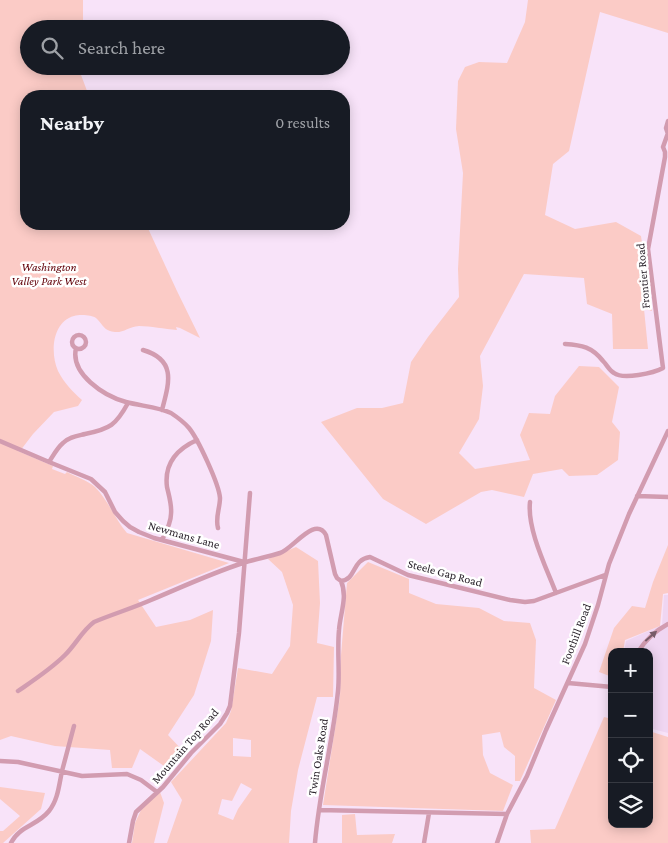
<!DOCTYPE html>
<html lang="en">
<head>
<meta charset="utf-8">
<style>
	body { margin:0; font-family:"Crimson Pro",serif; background:#20242c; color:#f1f3f6 }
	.controls { position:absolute; right:15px; bottom:15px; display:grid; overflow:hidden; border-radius:10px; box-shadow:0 2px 12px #0003 }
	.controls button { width:45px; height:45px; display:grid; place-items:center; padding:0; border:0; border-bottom:1px solid #363941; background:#171b24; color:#f1f3f6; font:25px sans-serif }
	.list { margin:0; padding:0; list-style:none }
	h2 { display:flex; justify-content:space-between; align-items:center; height:65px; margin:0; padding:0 20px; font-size:21px }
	h2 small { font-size:16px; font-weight:400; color:#9ea1a6 }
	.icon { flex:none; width:28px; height:28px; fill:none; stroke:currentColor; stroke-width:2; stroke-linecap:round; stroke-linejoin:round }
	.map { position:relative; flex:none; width:668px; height:843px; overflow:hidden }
	.search { position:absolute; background:#171b24; box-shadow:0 2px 12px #0003; left:20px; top:20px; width:330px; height:55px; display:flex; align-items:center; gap:12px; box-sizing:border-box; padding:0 18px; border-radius:28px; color:#9ea1a6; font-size:19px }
	.panel { position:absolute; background:#171b24; box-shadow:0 2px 12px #0003; left:20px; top:90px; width:330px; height:140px; border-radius:20px }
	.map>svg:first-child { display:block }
</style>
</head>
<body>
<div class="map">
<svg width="668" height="843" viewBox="0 0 668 843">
	<rect width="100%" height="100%" fill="#f8e3f9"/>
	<path fill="#f0d6f2" d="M664 595H668V733L649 728V652H624L626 641 662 625Z"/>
	<path fill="#fbcbc6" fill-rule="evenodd" d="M0 0H83V29H29V66H82L81 75 89 96H26V224H146L177 291 200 338 180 328 176 327 177 330C164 329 151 326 139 326 127 327 122 335 110 331 103 329 101 322 96 318 92 315 80 314 74 316 52 322 50 353 58 371 64 383 73 392 82 400L78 406 54 412 33 434 20 451 18 450V451L53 466 52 469 65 474 67 472C76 477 87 480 95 487 108 500 115 519 127 533L229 563 138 600 156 627 190 620 213 610 211 641 194 695 168 735 184 752 171 771 140 749 132 768H112L110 750 55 746 11 736 0 740Z
		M528 0H668V33L600 12 569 151 553 164 545 215 575 229 616 222 641 236 652 311 644 309 648 349H613L612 314 587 304 584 278 524 274 480 356 483 386 479 419 459 453 475 469 530 460 520 435 529 413 550 414 555 396 579 366 599 367 619 387 612 422 620 432 618 460 597 475 569 476 562 469 533 474 524 497 492 490 481 492 426 524 383 499 321 422 357 408H382L403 403 411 362 428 337 459 297 458 269 463 173 456 129 458 81 465 67 479 62 507 63 525 22Z
		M668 545V593L663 594 660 626 625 640 623 652H612V677L599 672 614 628 632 606 645 608 653 582Z
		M296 547 318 561 320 603 317 643 334 647 333 697H317L298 770 291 811 289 843H167L182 800 171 782 226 723 231 711 238 668 272 674 290 646 293 605 282 572 268 559ZM233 738 251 740V757L233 756ZM241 783 252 789 238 809 233 820 218 814 222 799 232 801Z
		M368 562 409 579V593L436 604 479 608 504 621 530 623 536 640 534 688 556 700 520 781H515V756L504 747 500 732 482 735 483 755 490 773 513 785 503 811 323 805 340 697 341 655 347 583Z
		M604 717 612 719V824H649V731L668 737V843H531L530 830 555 829Z
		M0 787 45 793 41 809 3 843H0V831H3L20 816 0 799Z
		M160 792 164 803 154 843H132L135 823 142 808Z
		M355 814 357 835 395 834 392 843H342V815Z"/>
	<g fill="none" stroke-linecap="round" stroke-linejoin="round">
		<path stroke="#d29cb0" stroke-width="4.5" d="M668 134 666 128 668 121
			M72 342a7 7 0 1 1 14 0a7 7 0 1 1-14 0Z
			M565 344C582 345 592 347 603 361 607 365 609 370 614 373 623 380 654 373 663 368L648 249 665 157V152L663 147 668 133
			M76 348C70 374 104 396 126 402 141 406 158 407 171 413 177 417 184 422 189 428 198 439 219 484 220 498 220 508 215 518 218 528
			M143 350C177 360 169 383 162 410
			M0 441 49 462 91 479 105 492 115 512 123 521 130 527 139 532 154 538 244 562
			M49 462C53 456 57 448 63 443 69 437 77 436 85 434 110 429 116 425 128 403
			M637 496 668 497
			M530 502C527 529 546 567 556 593
			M162 540C166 532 171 523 171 514 172 505 169 496 167 487 164 464 177 449 197 440
			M638 652C646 639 655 631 668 624
			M568 683 612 687
			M18 691C34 680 51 669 65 655 76 644 82 631 94 622 113 614 133 608 151 600 182 587 212 573 243 563 255 559 268 557 280 553 293 549 315 515 326 535L335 574 337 578 341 581C357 579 351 560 370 557L408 575 510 600 525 602 534 601 605 575
			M0 761 18 762 82 776 127 774 141 780 157 792
			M319 810 507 814
			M11 843C19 826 37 826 49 811 58 800 59 785 62 771 66 756 70 741 74 726
			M129 843 133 821 136 812 163 787 191 753 220 724 227 713 230 706 239 633 250 493
			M315 843C319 792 333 742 338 691 340 671 337 651 339 630 340 614 348 597 341 581
			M424 843 429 813
			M497 843 507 814 527 776 546 730 585 644 598 605 609 564 629 514 668 431"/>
	</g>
	<defs><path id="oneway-solid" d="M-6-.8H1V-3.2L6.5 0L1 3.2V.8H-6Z" transform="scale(1.25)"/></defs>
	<use fill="#775b68" href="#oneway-solid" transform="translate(651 636) rotate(-41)"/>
	<g text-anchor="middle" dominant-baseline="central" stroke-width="5" stroke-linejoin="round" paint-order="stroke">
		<g font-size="12" font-style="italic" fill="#610008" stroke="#fff">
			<text x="49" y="267">Washington<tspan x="49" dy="14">Valley Park West</tspan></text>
		</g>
		<g font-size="12" fill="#2c252d" stroke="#fff">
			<text transform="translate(643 276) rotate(-95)">Frontier Road</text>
			<text transform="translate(184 535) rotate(16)">Newmans Lane</text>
			<text transform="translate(445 573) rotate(15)">Steele Gap Road</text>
			<text transform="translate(576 634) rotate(-69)">Foothill Road</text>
			<text transform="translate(185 746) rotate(-49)">Mountain Top Road</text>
			<text transform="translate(318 757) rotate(-81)">Twin Oaks Road</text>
		</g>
	</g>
</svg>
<div class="controls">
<button>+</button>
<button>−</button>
<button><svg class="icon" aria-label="locate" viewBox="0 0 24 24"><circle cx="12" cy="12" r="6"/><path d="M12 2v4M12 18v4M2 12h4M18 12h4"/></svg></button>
<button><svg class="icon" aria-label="layers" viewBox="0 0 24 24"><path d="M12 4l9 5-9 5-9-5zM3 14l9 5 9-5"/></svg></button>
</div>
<div class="search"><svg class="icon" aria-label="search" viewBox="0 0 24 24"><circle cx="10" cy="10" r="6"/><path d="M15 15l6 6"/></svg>Search here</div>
<section class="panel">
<h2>Nearby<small>0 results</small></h2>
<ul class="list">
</ul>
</section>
</div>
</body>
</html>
